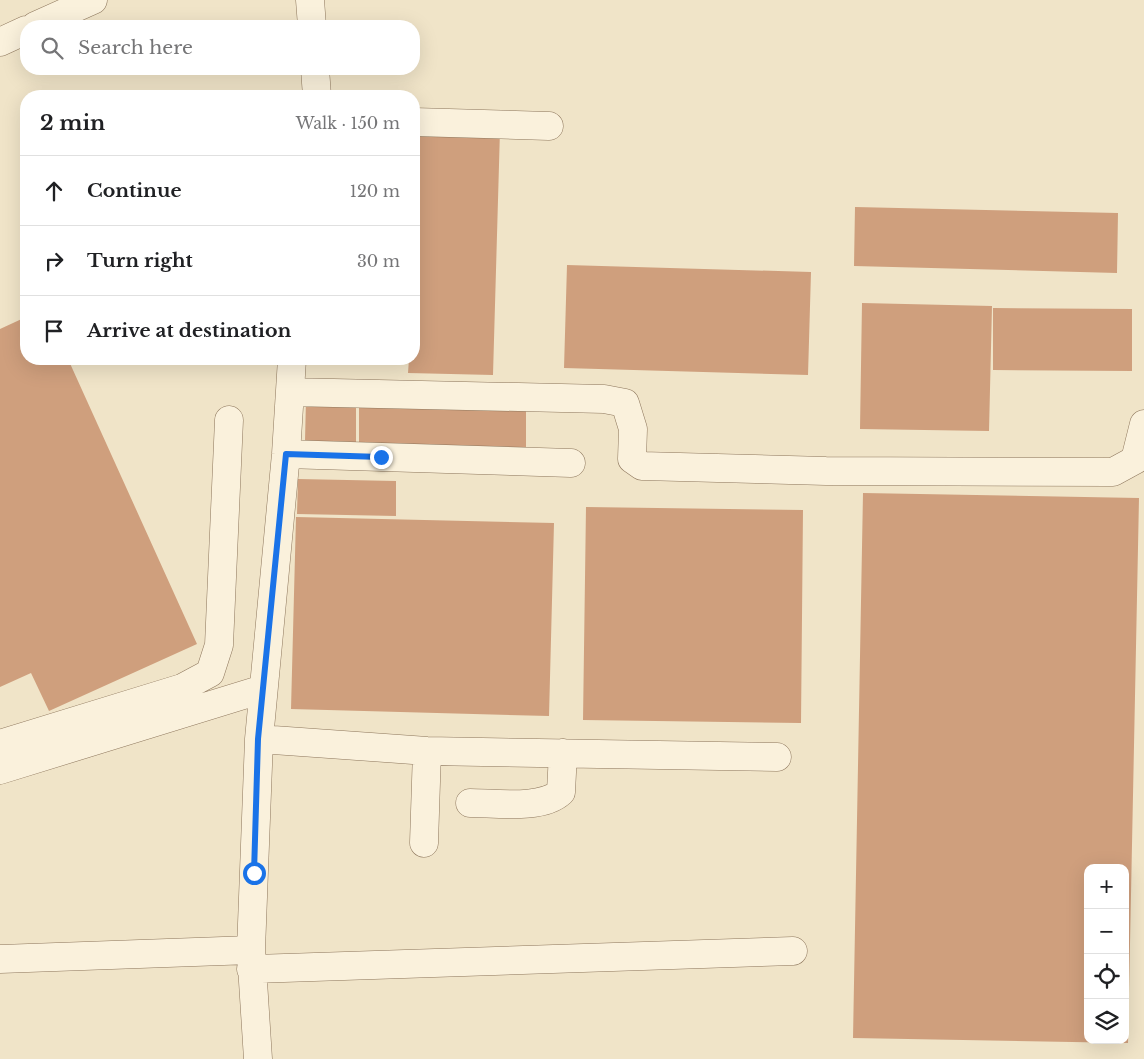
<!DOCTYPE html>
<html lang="en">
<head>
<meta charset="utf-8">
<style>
	body { margin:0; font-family:"Libre Baskerville",serif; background:#f6f6f6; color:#202124 }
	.controls { position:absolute; right:15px; bottom:15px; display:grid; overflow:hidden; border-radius:10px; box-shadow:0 5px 20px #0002 }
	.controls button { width:45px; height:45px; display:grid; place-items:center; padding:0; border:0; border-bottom:1px solid #e0e0e0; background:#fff; color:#202124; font:25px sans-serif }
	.stop { position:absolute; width:15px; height:15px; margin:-11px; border:4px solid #1a73e8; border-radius:50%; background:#fff }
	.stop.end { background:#1a73e8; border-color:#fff; box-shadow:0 1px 5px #0008 }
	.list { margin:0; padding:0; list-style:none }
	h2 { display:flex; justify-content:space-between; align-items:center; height:65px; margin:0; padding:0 20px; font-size:21px }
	h2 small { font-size:16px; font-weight:400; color:#757577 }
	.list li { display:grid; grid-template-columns:32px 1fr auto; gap:15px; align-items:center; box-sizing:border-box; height:70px; padding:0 20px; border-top:1px solid #e0e0e0 }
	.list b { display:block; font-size:19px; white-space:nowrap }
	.list em { font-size:16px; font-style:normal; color:#757577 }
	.icon { flex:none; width:28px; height:28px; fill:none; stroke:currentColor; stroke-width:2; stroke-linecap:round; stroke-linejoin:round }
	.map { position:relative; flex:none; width:1144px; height:1059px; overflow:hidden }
	.search { position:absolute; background:#fff; box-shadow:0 5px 20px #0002; left:20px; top:20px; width:400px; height:55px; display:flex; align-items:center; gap:12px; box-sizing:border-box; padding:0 18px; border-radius:20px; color:#757577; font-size:19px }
	.panel { position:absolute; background:#fff; box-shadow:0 5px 20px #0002; left:20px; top:90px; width:400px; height:275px; border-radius:20px }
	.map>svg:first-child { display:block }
</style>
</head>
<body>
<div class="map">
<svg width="1144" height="1059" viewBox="0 0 1144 1059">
	<rect width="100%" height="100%" fill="#f0e4c8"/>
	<path fill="#cf9f7d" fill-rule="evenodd" d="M415 127 500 130 493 375 408 373 409 359H414Z
		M855 207 1118 213 1117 273 854 266Z
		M567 265 811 272 808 375 564 368Z
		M862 303 992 306 989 431 860 429Z
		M993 308 1132 309V371L993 370Z
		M26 317V359H68L197 644 49 711 31 673 0 687V329Z
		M306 399 356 400V442L305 441Z
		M359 399H526V452H359Z
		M298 479 396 481V516L297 514Z
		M863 493 1139 498 1128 1043 853 1038ZM1088 868H1125V1040H1088Z
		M586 507 803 510 801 723 583 720Z
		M296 517 554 523 549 716 291 709Z"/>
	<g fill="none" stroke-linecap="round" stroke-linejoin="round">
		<g stroke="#8d765c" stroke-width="29">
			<path id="minor" d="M310 0 312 26
				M35 26 93 0
				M0 42 26 30
				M315 69 317 96
				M414 122 549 126
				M290 392 604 399 625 403 633 429 632 459 642 466 826 471 1113 472 1135 460 1144 424
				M286 454 571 463
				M259 739 427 751 777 757
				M0 744 182 688 210 673 219 645 229 420
				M0 770 263 689
				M470 803C495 803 542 810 561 792L563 753
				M424 843 427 751
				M0 959 251 950
				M251 969 793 951
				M258 1059 251 950 259 739 286 454 292 359"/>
		</g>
		<use href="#minor" stroke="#faf1dc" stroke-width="28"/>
	</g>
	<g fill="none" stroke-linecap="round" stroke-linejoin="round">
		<path stroke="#1a73e8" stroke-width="6" d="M254 873 258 739 286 454 381 457"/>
	</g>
</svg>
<div class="controls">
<button>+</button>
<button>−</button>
<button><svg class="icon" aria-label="locate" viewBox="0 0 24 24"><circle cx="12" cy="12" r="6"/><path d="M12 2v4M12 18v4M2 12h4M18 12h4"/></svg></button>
<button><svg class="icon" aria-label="layers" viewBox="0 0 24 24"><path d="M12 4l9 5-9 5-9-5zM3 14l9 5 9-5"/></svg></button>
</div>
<div class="stop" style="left:254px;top:873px"></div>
<div class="stop end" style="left:381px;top:457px"></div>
<div class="search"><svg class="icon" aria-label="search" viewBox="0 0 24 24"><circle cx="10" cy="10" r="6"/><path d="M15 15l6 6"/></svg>Search here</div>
<section class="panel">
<h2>2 min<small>Walk · 150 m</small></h2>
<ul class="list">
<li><svg class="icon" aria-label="ahead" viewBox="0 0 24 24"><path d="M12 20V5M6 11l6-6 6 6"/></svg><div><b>Continue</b></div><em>120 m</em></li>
<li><svg class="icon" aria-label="right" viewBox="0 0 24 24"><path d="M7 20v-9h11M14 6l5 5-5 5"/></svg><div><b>Turn right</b></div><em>30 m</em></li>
<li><svg class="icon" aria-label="arrive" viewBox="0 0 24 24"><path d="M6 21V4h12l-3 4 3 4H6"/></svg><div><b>Arrive at destination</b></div></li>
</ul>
</section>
</div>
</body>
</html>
